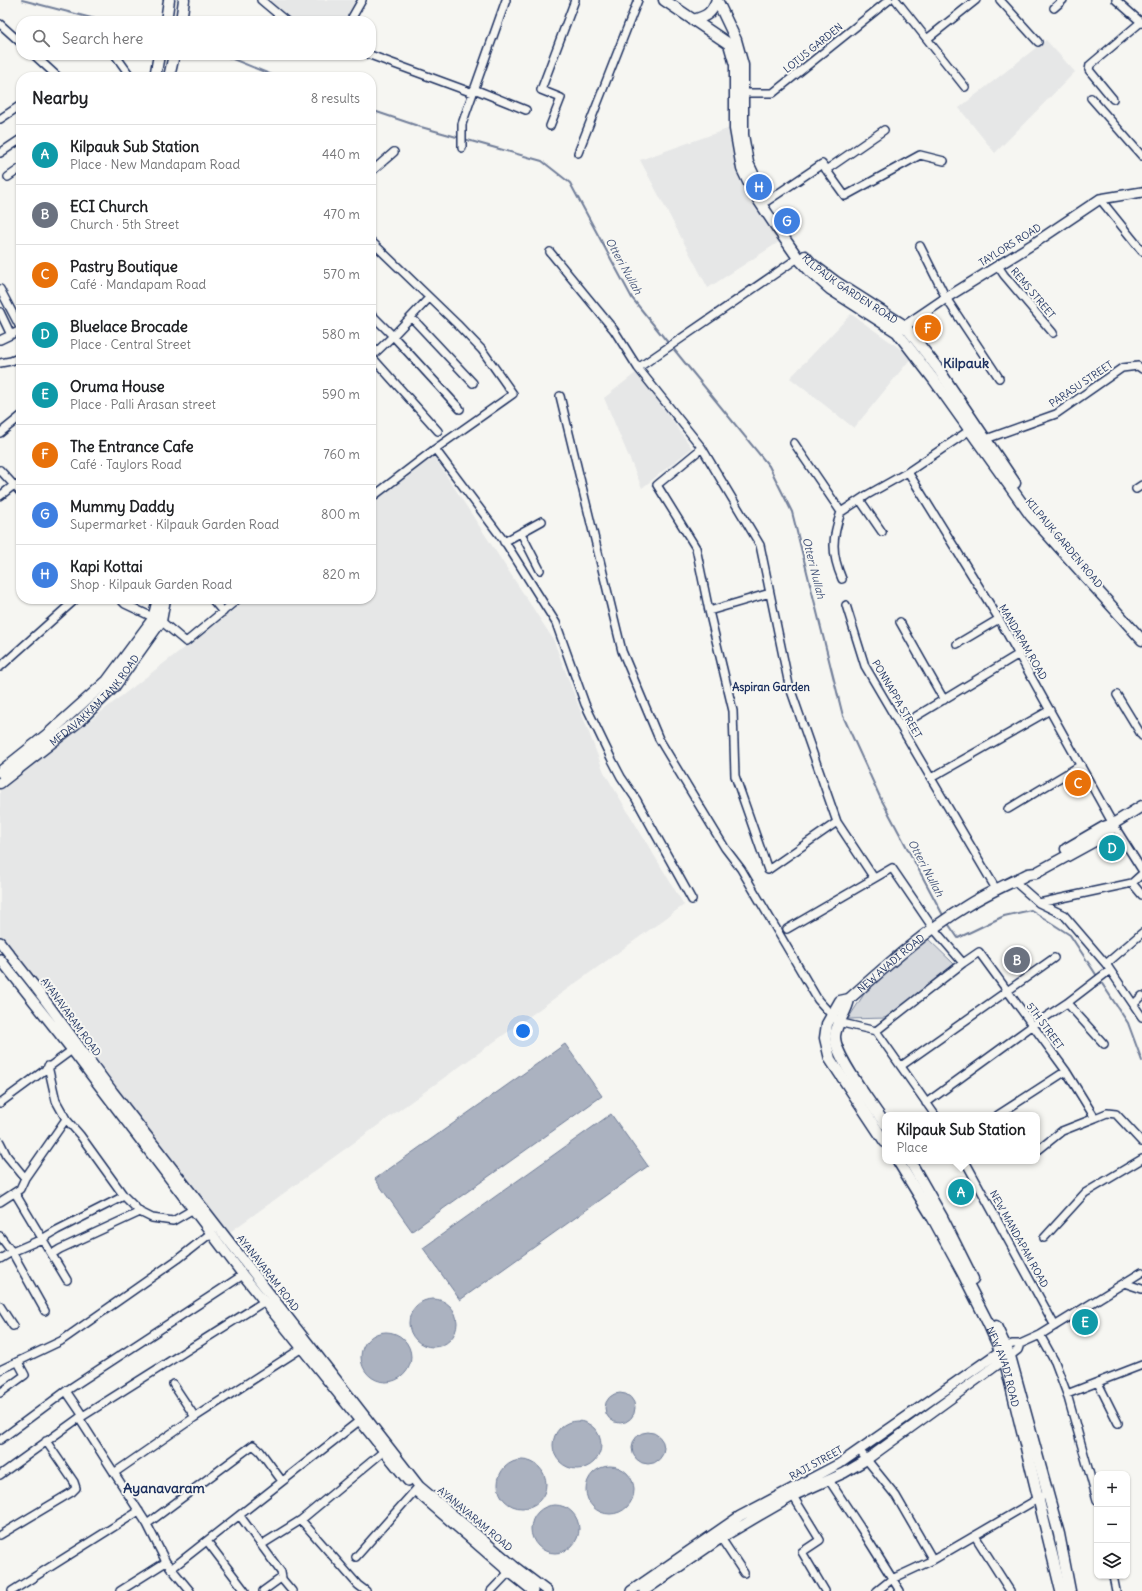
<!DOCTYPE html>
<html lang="en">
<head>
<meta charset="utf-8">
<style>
	body { margin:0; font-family:Delius,sans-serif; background:#f6f6f6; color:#202124 }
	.controls { position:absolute; right:12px; bottom:12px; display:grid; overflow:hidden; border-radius:8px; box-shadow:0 1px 3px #0004 }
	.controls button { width:36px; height:36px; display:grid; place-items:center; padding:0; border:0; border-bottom:1px solid #e0e0e0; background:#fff; color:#202124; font:20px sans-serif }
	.you { position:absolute; left:523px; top:1031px; width:14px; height:14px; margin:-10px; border:3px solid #fff; border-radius:50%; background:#1a73e8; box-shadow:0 0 0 6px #1a73e833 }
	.badge { display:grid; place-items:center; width:26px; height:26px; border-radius:50%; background:#db2777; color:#fff; font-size:13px; font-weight:700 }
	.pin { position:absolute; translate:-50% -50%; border:2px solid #fff; box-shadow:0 1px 4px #0006 }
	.popup { position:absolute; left:882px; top:1112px; width:158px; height:52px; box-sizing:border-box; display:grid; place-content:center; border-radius:8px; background:#fff; filter:drop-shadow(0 1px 3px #0005); font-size:13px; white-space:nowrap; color:#757577 }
	.popup b { font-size:15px; color:#202124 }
	.popup::after { content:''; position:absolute; left:50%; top:100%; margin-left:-8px; border:8px solid transparent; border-top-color:#fff }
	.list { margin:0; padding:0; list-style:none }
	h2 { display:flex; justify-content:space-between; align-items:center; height:52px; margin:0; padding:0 16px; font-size:17px }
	h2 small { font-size:13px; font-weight:400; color:#757577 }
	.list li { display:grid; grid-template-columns:26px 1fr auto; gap:12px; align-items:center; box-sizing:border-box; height:60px; padding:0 16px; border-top:1px solid #e0e0e0 }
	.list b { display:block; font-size:15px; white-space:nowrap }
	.list p { margin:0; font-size:13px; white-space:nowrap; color:#757577 }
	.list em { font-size:13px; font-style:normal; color:#757577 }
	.icon { flex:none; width:22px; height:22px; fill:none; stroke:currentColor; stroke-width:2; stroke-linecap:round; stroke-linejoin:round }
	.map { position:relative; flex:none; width:1142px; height:1591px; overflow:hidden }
	.search { position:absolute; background:#fff; box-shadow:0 1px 3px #0004; left:16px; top:16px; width:360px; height:44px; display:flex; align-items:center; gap:10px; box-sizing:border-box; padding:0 14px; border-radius:16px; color:#757577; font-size:15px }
	.panel { position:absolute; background:#fff; box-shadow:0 1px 3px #0004; left:16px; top:72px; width:360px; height:532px; border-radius:16px }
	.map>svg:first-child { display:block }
</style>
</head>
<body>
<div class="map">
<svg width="1142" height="1591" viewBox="0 0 1142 1591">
	<rect width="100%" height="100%" fill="#f6f6f2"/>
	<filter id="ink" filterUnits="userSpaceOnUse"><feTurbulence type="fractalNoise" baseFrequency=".025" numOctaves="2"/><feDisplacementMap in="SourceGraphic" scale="8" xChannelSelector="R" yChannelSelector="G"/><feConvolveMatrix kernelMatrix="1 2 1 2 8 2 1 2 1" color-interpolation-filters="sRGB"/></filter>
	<g filter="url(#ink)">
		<path fill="#e6e7e7" d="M268 0H358L347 21H291L267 1Z
			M1046 40 1075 72 995 153 959 108Z
			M733 127 735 161 761 211 782 240 708 288 640 160Z
			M851 314 912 357 854 428 790 378Z
			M637 372 692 448 642 488 604 398Z
			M433 455 553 639 604 772 684 905 223 1237 0 941V790L247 599H371V503Z"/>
		<path fill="#d6d9dd" stroke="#78849e" d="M927 938 954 964 887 1018 848 1019 866 991Z"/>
		<path fill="#abb2c0" stroke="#717e99" d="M565 1044 602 1096 412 1231 375 1179Z
			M611 1114 648 1166 460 1300 423 1248Z
			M409 1323a24 24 0 1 1 48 0a24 24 0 1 1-48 0Z
			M361 1357a25 25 0 1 1 50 0a25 25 0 1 1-50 0Z
			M605 1408a15 15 0 1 1 30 0a15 15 0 1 1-30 0Z
			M553 1445a24 24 0 1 1 48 0a24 24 0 1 1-48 0Z
			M632 1448a16 16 0 1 1 32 0a16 16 0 1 1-32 0Z
			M498 1484a24 24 0 1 1 48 0a24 24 0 1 1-48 0Z
			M586 1490a24 24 0 1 1 48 0a24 24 0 1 1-48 0Z
			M531 1529a24 24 0 1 1 48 0a24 24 0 1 1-48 0Z"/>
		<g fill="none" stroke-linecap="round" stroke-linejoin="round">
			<path stroke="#717e99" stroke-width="2" d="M22 0 103 21
				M223 55 277 77
				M371 110 421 127 542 161 570 183 632 298 669 344
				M672 347 769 466 792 512 843 716 880 797 944 917
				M947 922 958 938 1004 916 1031 910 1070 935 1128 1023 1142 1061"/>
			<g stroke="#1b2f5e" stroke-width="10">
				<path id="minor" d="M261 0 286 21
					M896 0 965 87
					M1000 0 1038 42
					M1116 0 1142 23
					M1054 8 1063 0
					M350 21 362 0
					M0 24 21 43
					M927 39 976 0
					M34 55 58 77
					M370 55 473 93
					M116 56 131 77
					M474 89 526 110
					M743 93H773L889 0
					M1091 98 1142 156
					M1113 99 1089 70 1090 65 1141 22
					M0 119 21 105
					M550 126 561 98 541 90 575 0
					M462 148V124L506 0
					M0 153 21 139
					M578 153 638 0
					M826 170 884 130
					M371 172 394 152
					M8 177 21 168
					M1100 199 1142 251
					M767 201 822 164 845 196 920 155 944 161
					M371 241 457 324 482 350 513 394 435 449 371 498
					M920 246 946 298 999 378
					M550 252 614 330 638 368 702 448 760 545 789 685 837 822 874 878
					M998 266 1004 275 1053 333
					M0 289 21 329
					M0 312 11 335
					M371 314 393 336 460 409
					M411 317 473 383
					M0 340 21 330
					M371 356 438 431
					M371 357 393 336 429 298
					M0 363 11 361 21 357
					M638 368 798 258
					M560 396 622 651 659 739 725 848 741 869 818 1000 838 1022 876 1031 935 1115
					M0 433 21 416
					M986 439 1056 414 1122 368 1138 366 1142 369
					M794 443 841 512 867 495 908 472 970 430
					M702 448 657 485 696 548 709 611 733 711 735 776 768 870 837 822
					M435 449 507 545 556 623 585 704 611 758 621 777 636 799 692 900
					M0 470 21 493
					M908 472 999 619 1113 824 1142 870
					M1136 489 1142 485
					M0 496 14 485
					M860 500 882 532
					M841 512C832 538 831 553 842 579
					M521 533 540 570
					M504 542 542 521
					M120 599 125 604 161 621 186 642 238 599
					M212 599 223 612
					M846 605 865 666 996 889
					M709 611 770 593
					M900 622 944 700
					M957 644 999 619
					M0 667 76 599
					M1117 695 1142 736
					M900 726 1019 654
					M931 778 1050 710
					M1008 809 1081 765
					M1014 881 1039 903 1064 915 1106 964 1142 1017
					M1132 883 1142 895
					M1039 903 1132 883 1142 874
					M787 929 892 868 933 928 963 963 979 952 1066 1071 1095 1118 1107 1113 1116 1114 1142 1142
					M1106 964 1142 933
					M1067 1003 1104 1044
					M1134 1004 1142 996
					M876 1031 963 963
					M48 1066 56 1101 66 1119 80 1135 124 1196 140 1212 152 1218 173 1221 197 1207
					M901 1066 1054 958
					M0 1103 72 1050
					M926 1103 1032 1026 1067 1003 1110 970
					M998 1115 1066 1071
					M0 1142 7 1156 25 1178
					M1037 1151 1062 1131 1095 1118
					M965 1161 1055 1326
					M15 1193 67 1280
					M0 1202 20 1189 25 1178 66 1119
					M0 1236 12 1252 45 1311
					M1044 1238 1085 1193 1142 1159
					M52 1254 60 1249 140 1212
					M0 1259 12 1252 42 1239 57 1230 124 1196
					M1124 1283 1142 1289
					M0 1306 13 1326
					M1040 1335 1055 1362 1067 1394 1097 1500
					M1007 1347 1012 1344H1020L1040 1335 1142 1272
					M1010 1356 1018 1350 1020 1344
					M0 1370 61 1341 178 1259 211 1233
					M1098 1383 1118 1423
					M173 1384 195 1417
					M66 1391 83 1416 79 1418 147 1524 166 1562 190 1591
					M0 1393 25 1375 18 1362
					M1067 1394 1142 1365
					M83 1416 265 1301
					M0 1440 66 1391 243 1275
					M859 1450 896 1496 933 1560
					M114 1473 195 1417 302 1348
					M0 1475 79 1418
					M829 1480 860 1527 900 1591
					M793 1496 820 1540 802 1552 825 1591
					M240 1516 281 1572 282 1578
					M301 1520 358 1585 366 1591
					M147 1524 253 1445 260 1451 282 1481
					M0 1535 72 1492 76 1488 74 1482 46 1441
					M719 1535 744 1573
					M975 1536 1010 1591
					M207 1541 245 1591
					M261 1545 301 1520 384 1451
					M356 1557 418 1487
					M171 1569 359 1421
					M1113 1576 1116 1591
					M12 1591 139 1511
					M120 1591 166 1562
					M263 1591 281 1578 292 1591
					M491 1591 512 1569
					M877 1591 892 1579 933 1560 1048 1493"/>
			</g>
			<g stroke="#1b2f5e" stroke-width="12">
				<path id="tertiary" d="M899 330 946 298 1033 244 1100 199 1142 192
					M0 942 33 984 113 1092 419 1486 514 1566 547 1591
					M0 959 72 1050 243 1275 408 1481
					M417 1492 509 1572 533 1591
					M631 1591 740 1516 839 1464 1005 1348
					M644 1591 721 1538 767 1511 793 1496 844 1473 866 1460 1009 1356"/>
			</g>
			<g stroke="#1b2f5e" stroke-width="13">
				<g id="secondary">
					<path d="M664 0 729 44 735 65V129L742 169 753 192 777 228 798 258 811 272 830 289 897 332 934 380 1031 516 1142 640"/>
					<path d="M717 0 736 40 743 65V135L748 163 764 197"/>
					<path d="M693 20C707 16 711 14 717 0"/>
					<path d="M166 21 169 0"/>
					<path d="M181 21 184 0"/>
					<path d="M155 77 159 55"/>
					<path d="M169 77 174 55"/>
					<path id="s1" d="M805 256 812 264 836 282 905 326 939 370 1015 483"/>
					<path d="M0 772 49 733 107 681 153 619 158 599"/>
					<path id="s2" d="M0 783 78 722 114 687 161 621 165 599"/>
					<path d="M1066 849 1104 827 1113 824 1142 806"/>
					<path d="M849 999C847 1013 836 1022 835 1036 834 1055 873 1106 885 1124"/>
					<path id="s3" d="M885 1142 830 1059 825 1038 827 1024 840 1001 849 999C887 965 925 931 968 905 987 893 1008 884 1028 874L1036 873 1109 833 1113 824"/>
					<path id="s4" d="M898 1161 931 1215 962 1272 988 1323 1005 1362 1061 1591"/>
					<path d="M910 1161 942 1217 973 1279"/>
					<path d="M996 1326 1010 1356 1059 1534 1070 1591"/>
				</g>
			</g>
			<use href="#minor" stroke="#f6f6f2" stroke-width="7"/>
			<use href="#tertiary" stroke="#f6f6f2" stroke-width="9"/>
			<use href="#secondary" stroke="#f6f6f2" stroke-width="10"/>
		</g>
	</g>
	<g text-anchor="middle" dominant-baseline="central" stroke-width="4" stroke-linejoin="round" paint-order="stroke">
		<g font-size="10" fill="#1b2f5e" stroke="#f6f6f2">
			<text transform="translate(813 48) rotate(-39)">LOTUS GARDEN</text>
			<text transform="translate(1010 245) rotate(-32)">TAYLORS ROAD</text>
			<text stroke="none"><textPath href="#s1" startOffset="56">KILPAUK GARDEN ROAD</textPath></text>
			<text transform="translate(1033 293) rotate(50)">REMS STREET</text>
			<text transform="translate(1081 384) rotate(-34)">PARASU STREET</text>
			<text transform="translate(1064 543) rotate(50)">KILPAUK GARDEN ROAD</text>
			<text transform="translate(1023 642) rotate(60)">MANDAPAM ROAD</text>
			<text stroke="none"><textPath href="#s2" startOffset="126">MEDAVAKKAM TANK ROAD</textPath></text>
			<text transform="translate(897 699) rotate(60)">PONNAPPA STREET</text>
			<text stroke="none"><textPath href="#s3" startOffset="226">NEW AVADI ROAD</textPath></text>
			<text transform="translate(71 1017) rotate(54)">AYANAVARAM ROAD</text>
			<text transform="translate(1045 1026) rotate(54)">5TH STREET</text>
			<text transform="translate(1019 1239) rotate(61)">NEW MANDAPAM ROAD</text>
			<text transform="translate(268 1273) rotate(52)">AYANAVARAM ROAD</text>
			<text stroke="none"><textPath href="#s4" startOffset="232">NEW AVADI ROAD</textPath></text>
			<text transform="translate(816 1463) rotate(-29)">RAJI STREET</text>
			<text transform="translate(475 1519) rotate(40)">AYANAVARAM ROAD</text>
		</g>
		<g font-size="11" font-style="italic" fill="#46567b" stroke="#f6f6f2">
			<text transform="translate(624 266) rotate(61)">Otteri Nullah</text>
			<text transform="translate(814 568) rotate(76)">Otteri Nullah</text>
			<text transform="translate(926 868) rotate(62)">Otteri Nullah</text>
		</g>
		<g font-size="11" font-weight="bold" fill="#1b2f5e" stroke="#f6f6f2">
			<text x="771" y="687">Aspiran Garden</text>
		</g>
		<g font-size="14" font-weight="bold" fill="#1b2f5e" stroke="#f6f6f2">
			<text x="966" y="363">Kilpauk</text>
			<text x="164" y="1488">Ayanavaram</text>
		</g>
	</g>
</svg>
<div class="controls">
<button>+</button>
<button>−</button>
<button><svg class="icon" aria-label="layers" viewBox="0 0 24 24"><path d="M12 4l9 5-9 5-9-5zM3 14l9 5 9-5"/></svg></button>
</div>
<div class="you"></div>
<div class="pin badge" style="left:961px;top:1192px;background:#0f9aa8">A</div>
<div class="popup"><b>Kilpauk Sub Station</b>Place</div>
<div class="pin badge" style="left:1017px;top:960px;background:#6b7280">B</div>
<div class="pin badge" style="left:1078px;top:783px;background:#e8710a">C</div>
<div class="pin badge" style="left:1112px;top:848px;background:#0f9aa8">D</div>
<div class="pin badge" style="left:1085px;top:1322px;background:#0f9aa8">E</div>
<div class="pin badge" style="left:928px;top:328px;background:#e8710a">F</div>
<div class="pin badge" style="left:787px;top:221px;background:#3f7fe0">G</div>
<div class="pin badge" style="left:759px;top:187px;background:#3f7fe0">H</div>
<div class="search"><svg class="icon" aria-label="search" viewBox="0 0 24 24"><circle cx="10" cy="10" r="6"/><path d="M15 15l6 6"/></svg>Search here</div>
<section class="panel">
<h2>Nearby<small>8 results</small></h2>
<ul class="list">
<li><span class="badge" style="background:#0f9aa8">A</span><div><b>Kilpauk Sub Station</b><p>Place · New Mandapam Road</p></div><em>440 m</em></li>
<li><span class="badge" style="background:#6b7280">B</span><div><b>ECI Church</b><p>Church · 5th Street</p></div><em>470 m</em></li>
<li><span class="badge" style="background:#e8710a">C</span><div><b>Pastry Boutique</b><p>Café · Mandapam Road</p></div><em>570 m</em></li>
<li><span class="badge" style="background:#0f9aa8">D</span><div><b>Bluelace Brocade</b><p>Place · Central Street</p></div><em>580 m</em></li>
<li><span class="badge" style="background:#0f9aa8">E</span><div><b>Oruma House</b><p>Place · Palli Arasan street</p></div><em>590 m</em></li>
<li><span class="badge" style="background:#e8710a">F</span><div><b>The Entrance Cafe</b><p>Café · Taylors Road</p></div><em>760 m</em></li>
<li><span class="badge" style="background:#3f7fe0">G</span><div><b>Mummy Daddy</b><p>Supermarket · Kilpauk Garden Road</p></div><em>800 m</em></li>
<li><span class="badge" style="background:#3f7fe0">H</span><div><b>Kapi Kottai</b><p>Shop · Kilpauk Garden Road</p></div><em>820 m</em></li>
</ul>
</section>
</div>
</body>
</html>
